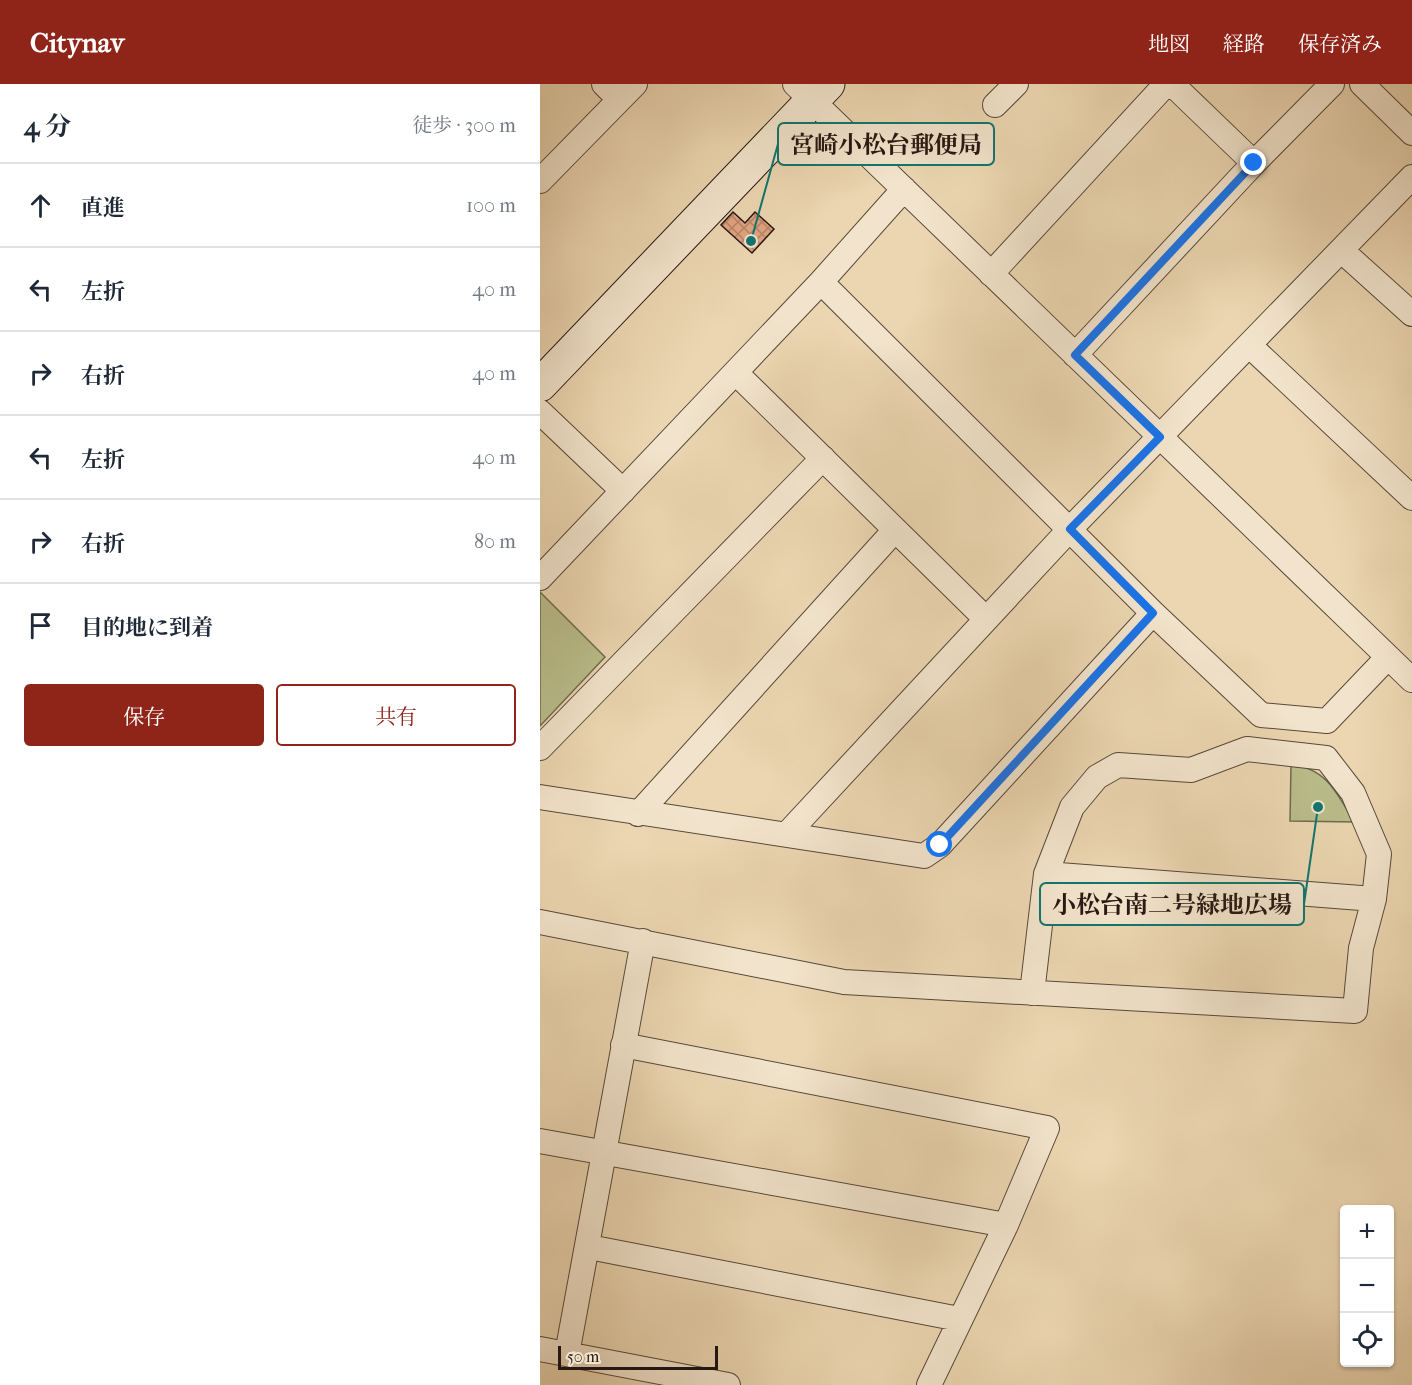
<!DOCTYPE html>
<html lang="ja">
<head>
<meta charset="utf-8">
<style>
	body { margin:0; font-family:"IM FELL French Canon","Noto Serif JP",serif; background:#f2f2f3; color:#1f2937 }
	.controls { position:absolute; right:18px; bottom:18px; display:grid; overflow:hidden; border-radius:6px; box-shadow:0 2px 4px #0004 }
	.controls button { width:54px; height:54px; display:grid; place-items:center; padding:0; border:0; border-bottom:2px solid #e0e1e3; background:#fff; color:#1f2937; font:30px sans-serif }
	.scale { position:absolute; left:18px; bottom:15px; width:160px; box-sizing:border-box; padding-left:6px; border:3px solid #271813; border-top:0; font-size:16px; line-height:21px; white-space:nowrap; color:#271813; -webkit-text-stroke:4px #f2e4cc; paint-order:stroke }
	.stop { position:absolute; width:18px; height:18px; margin:-14px; border:4px solid #1a73e8; border-radius:50%; background:#fff }
	.stop.end { background:#1a73e8; border-color:#fff; box-shadow:0 2px 6px #0008 }
	.list { margin:0; padding:0; list-style:none }
	h2 { display:flex; justify-content:space-between; align-items:center; height:78px; margin:0; padding:0 24px; font-size:26px }
	h2 small { font-size:20px; font-weight:400; color:#747a83 }
	.list li { display:grid; grid-template-columns:39px 1fr auto; gap:18px; align-items:center; box-sizing:border-box; height:84px; padding:0 24px; border-top:2px solid #e0e1e3 }
	.list b { display:block; font-size:22px; white-space:nowrap }
	.list em { font-size:20px; font-style:normal; color:#747a83 }
	.actions { display:flex; gap:12px; padding:18px 24px }
	.actions a { flex:1; padding:14px 0; border:2px solid #8f2418; border-radius:6px; text-align:center; font-size:21px; color:#8f2418 }
	.actions .main { background:#8f2418; color:#fff }
	.icon { flex:none; width:33px; height:33px; fill:none; stroke:currentColor; stroke-width:2; stroke-linecap:round; stroke-linejoin:round }
	.map { position:relative; flex:none; width:872px; height:1301px; overflow:hidden }
	header { display:flex; align-items:center; gap:36px; box-sizing:border-box; height:84px; padding:0 30px; background:#8f2418; color:#fff }
	header strong { font-size:28px }
	nav { display:flex; gap:33px; margin-inline-start:auto; font-size:21px }
	main { display:flex }
	aside { flex:1; background:#fff }
	.map>svg:first-child { display:block }
</style>
</head>
<body>
<header>
<strong>Citynav</strong>
<nav><a>地図</a><a>経路</a><a>保存済み</a></nav>
</header>
<main>
<aside>
<h2>4 分<small>徒歩 · 300 m</small></h2>
<ul class="list">
<li><svg class="icon" aria-label="ahead" viewBox="0 0 24 24"><path d="M12 20V5M6 11l6-6 6 6"/></svg><div><b>直進</b></div><em>100 m</em></li>
<li><svg class="icon" aria-label="left" viewBox="0 0 24 24"><path d="M17 20v-9H6M10 6l-5 5 5 5"/></svg><div><b>左折</b></div><em>40 m</em></li>
<li><svg class="icon" aria-label="right" viewBox="0 0 24 24"><path d="M7 20v-9h11M14 6l5 5-5 5"/></svg><div><b>右折</b></div><em>40 m</em></li>
<li><svg class="icon" aria-label="left" viewBox="0 0 24 24"><path d="M17 20v-9H6M10 6l-5 5 5 5"/></svg><div><b>左折</b></div><em>40 m</em></li>
<li><svg class="icon" aria-label="right" viewBox="0 0 24 24"><path d="M7 20v-9h11M14 6l5 5-5 5"/></svg><div><b>右折</b></div><em>80 m</em></li>
<li><svg class="icon" aria-label="arrive" viewBox="0 0 24 24"><path d="M6 21V4h12l-3 4 3 4H6"/></svg><div><b>目的地に到着</b></div></li>
</ul>
<div class="actions"><a class="main">保存</a><a>共有</a></div>
</aside>
<div class="map">
<svg width="872" height="1301" viewBox="0 0 872 1301">
	<defs>
		<pattern id="building-cross-hatch" width="8" height="8" patternUnits="userSpaceOnUse" patternTransform="scale(1.5)"><rect width="8" height="8" fill="#e0a380"/><path d="M0 0l8 8M0 8l8-8" fill="none" stroke="#b68468"/></pattern>
	</defs>
	<rect width="100%" height="100%" fill="#ebd6b1"/>
	<filter id="stains"><feTurbulence type="fractalNoise" baseFrequency=".00333" numOctaves="4"/><feColorMatrix values="0 0 0 0 .2 0 0 0 0 .09 0 0 0 0 .02 0 0 0 .5 -.17"/></filter>
	<radialGradient id="worn" r=".72"><stop offset=".6" stop-color="#630" stop-opacity="0"/><stop offset="1" stop-color="#630" stop-opacity=".3"/></radialGradient>
	<path fill="#b9bd8a" stroke="#706a4e" stroke-width="1.5" d="M0 508 65 573 0 642Z
		M751 681C786 683 798 711 814 738L750 737Z"/>
	<path fill="url(#building-cross-hatch)" stroke="#271813" stroke-width="1.5" d="M193 128 205 139 215 128 234 145 212 169 181 141Z"/>
	<g fill="none" stroke-linecap="round" stroke-linejoin="round">
		<g stroke="#58483a" stroke-width="26">
			<path id="street" d="M64 0 79 15
				M255 0 872 596
				M632 0 714 79
				M822 0 872 49
				M455 21 476 0
				M0 97 95 0
				M801 166 872 230
				M451 190 626 0
				M281 198 613 529 721 631 787 637 848 573
				M710 262 872 414
				M535 271 714 79 792 0
				M196 289 446 535
				M0 328 83 407
				M0 494 281 198 364 105
				M0 664 283 374
				M0 713 384 772 400 761 613 529
				M98 730 355 446
				M247 750 530 445 872 93
				M506 790 834 815
				M0 838 304 898 815 927 821 864 834 815 839 770 813 709 786 674 707 665 651 686 578 681 557 693 532 723 506 790 492 909
				M83 961 507 1044 466 1141 389 1301
				M0 1057 466 1141
				M49 1163 419 1235
				M0 1265 188 1301
				M27 1270 103 857"/>
		</g>
		<g stroke="#271813" stroke-width="35">
			<path id="secondary" d="M0 301 288 0"/>
		</g>
		<use href="#street" stroke="#f2e4cc" stroke-width="24"/>
		<use href="#secondary" stroke="#f2e4cc" stroke-width="33"/>
	</g>
	<g fill="none" stroke-linecap="round" stroke-linejoin="round">
		<path stroke="#1a73e8" stroke-width="8" d="M400 761 613 529 530 445 620 353 535 271 714 79"/>
	</g>
	<path fill="none" stroke="#0f766e" stroke-width="2" d="M211 157L238 60M778 723L764 820"/>
	<g fill="#0f766e" stroke="#f2e4cc" stroke-width="2">
		<circle cx="211" cy="157" r="6"/>
		<circle cx="778" cy="723" r="6"/>
	</g>
	<g fill="#f2e4cc" stroke="#0f766e" stroke-width="2">
		<rect x="238" y="39" width="216" height="42" rx="6"/>
		<rect x="500" y="799" width="264" height="42" rx="6"/>
	</g>
	<g font-size="24" text-anchor="middle" font-weight="bold" fill="#271813">
		<text x="346" y="69">宮崎小松台郵便局</text>
		<text x="632" y="829">小松台南二号緑地広場</text>
	</g>
	<rect width="100%" height="100%" filter="url(#stains)"/>
	<rect width="100%" height="100%" fill="url(#worn)"/>
</svg>
<div class="controls">
<button>+</button>
<button>−</button>
<button><svg class="icon" aria-label="locate" viewBox="0 0 24 24"><circle cx="12" cy="12" r="6"/><path d="M12 2v4M12 18v4M2 12h4M18 12h4"/></svg></button>
</div>
<div class="scale">50 m</div>
<div class="stop" style="left:400px;top:761px"></div>
<div class="stop end" style="left:714px;top:79px"></div>
</div>
</main>
</body>
</html>
